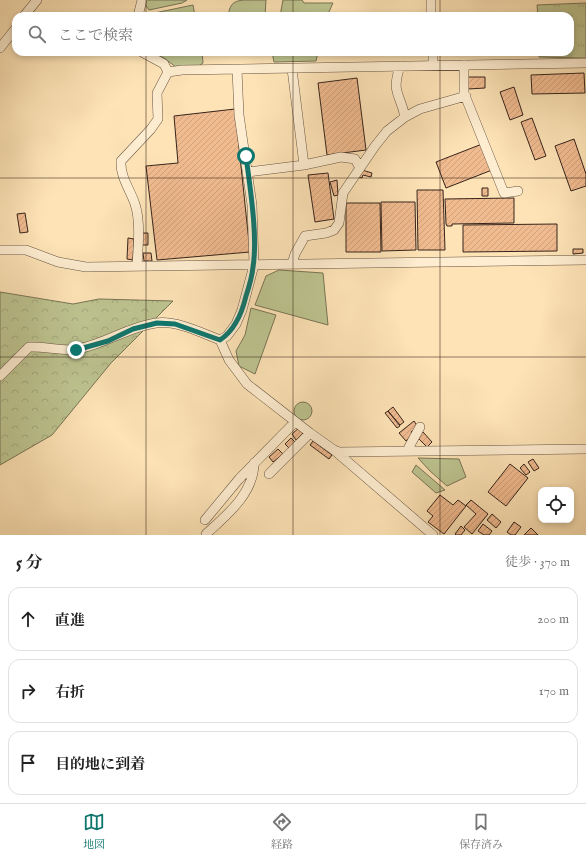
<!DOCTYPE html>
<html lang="ja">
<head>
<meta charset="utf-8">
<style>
	body { margin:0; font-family:"IM FELL English","Noto Serif JP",serif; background:#f6f6f6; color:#222 }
	.controls { position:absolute; right:12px; bottom:12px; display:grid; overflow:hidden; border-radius:8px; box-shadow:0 2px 6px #0003 }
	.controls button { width:36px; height:36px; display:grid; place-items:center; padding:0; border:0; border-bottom:1px solid #e0e0e0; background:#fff; color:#222; font:20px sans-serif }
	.stop { position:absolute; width:12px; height:12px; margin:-9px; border:3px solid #0f766e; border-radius:50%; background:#fff }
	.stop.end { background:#0f766e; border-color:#fff; box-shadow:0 1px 4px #0008 }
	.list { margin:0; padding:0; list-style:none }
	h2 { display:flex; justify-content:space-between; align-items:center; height:52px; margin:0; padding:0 16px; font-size:17px }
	h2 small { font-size:13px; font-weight:400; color:#767676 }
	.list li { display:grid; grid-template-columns:26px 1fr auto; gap:12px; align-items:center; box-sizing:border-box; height:64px; margin:0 8px 8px; padding:0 8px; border:1px solid #e0e0e0; border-radius:12px }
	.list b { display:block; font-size:15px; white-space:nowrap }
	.list em { font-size:13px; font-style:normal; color:#767676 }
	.icon { flex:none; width:22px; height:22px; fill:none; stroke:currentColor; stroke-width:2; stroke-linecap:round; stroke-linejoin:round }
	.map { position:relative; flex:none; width:586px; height:535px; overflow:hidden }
	.search { position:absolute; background:#fff; box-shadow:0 2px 6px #0003; left:12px; right:12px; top:12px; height:44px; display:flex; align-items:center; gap:10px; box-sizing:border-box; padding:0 14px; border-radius:12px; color:#767676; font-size:15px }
	.sheet { height:268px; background:#fff }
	nav { display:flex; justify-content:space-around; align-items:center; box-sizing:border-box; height:56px; border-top:1px solid #e0e0e0; background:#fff; font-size:11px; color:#767676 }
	nav a { display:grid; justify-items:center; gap:2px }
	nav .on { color:#0f766e }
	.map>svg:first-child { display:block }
</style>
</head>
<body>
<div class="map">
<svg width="586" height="535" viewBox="0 0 586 535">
	<defs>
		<pattern id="forest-crowns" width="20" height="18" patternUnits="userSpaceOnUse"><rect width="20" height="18" fill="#bdc490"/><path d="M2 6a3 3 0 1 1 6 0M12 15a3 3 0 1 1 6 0" fill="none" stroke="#a3a87c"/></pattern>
		<pattern id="park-tufts" width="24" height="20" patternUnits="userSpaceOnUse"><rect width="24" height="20" fill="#bdc490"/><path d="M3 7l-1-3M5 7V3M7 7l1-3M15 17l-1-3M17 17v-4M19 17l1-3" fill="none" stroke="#a3a87c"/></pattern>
		<pattern id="building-hatch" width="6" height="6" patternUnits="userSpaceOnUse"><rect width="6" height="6" fill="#f1bb90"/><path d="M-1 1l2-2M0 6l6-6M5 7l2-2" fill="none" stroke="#cfa17c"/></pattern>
	</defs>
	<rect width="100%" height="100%" fill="#fde3b6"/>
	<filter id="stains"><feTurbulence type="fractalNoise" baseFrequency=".005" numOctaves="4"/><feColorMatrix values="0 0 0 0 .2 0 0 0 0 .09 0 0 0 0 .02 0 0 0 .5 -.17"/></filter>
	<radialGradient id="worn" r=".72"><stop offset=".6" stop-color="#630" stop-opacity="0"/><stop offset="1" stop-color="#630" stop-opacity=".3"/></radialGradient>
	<path fill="#bdc490" stroke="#7a7456" d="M142 0H187L182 3 149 10Z
		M244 0H266L265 16H228C230 5 232 1 244 0Z
		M283 0H302L304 3H333L327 16H280Z
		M193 5 195 16H145V15Z
		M151 52H202L203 63 199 66 176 67 164 58Z
		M272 52H318L316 61 274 62Z
		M279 270 323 273 328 325 255 305 266 276Z
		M251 308 276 315 255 374 239 366 236 351 245 335Z
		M294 411a9 9 0 1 1 18 0a9 9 0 1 1-18 0Z
		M418 458 459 459 466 477 447 486 430 471Z
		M416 465 445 490 436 493 412 472Z"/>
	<path fill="url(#forest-crowns)" stroke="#7a7456" d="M0 292 73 304 99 299 173 301 111 363 52 435 0 465Z"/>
	<path fill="url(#park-tufts)" stroke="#7a7456" d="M586 3V58L539 57V52H570V16H538L537 5Z"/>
	<path fill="url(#building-hatch)" stroke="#36241b" d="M584 73 585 93 532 94 531 75Z
		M467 77H485V88L468 89Z
		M357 78 366 150 327 155 318 83Z
		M514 87 523 115 510 120 500 92Z
		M235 109 250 252 157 260 146 166 178 163 174 116Z
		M532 118 546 156 535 160 521 122Z
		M574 139 586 174V186L571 191 555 146Z
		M482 144 492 170 446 188 436 162Z
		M362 170 372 173 371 177 363 175 362 178 355 176Z
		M328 173 334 219 315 222 308 175Z
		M337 180 338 195 334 196 330 182Z
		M482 188H488V196H482Z
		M417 190H443L445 250H418Z
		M514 198V223L452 224V226H447L446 224 445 199Z
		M381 202H415L416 250 382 251Z
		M346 203H380L381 252H346Z
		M25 213 28 232 20 233 17 214Z
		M557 224V251L463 252V225Z
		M142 233H148V245H142Z
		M128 238 134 239 133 260 127 259Z
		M573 249H583V253L573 254Z
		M143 253H151L152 261H144Z
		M393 407 404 422 400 425 388 411Z
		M388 411 400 426 397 428 385 413Z
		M414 421 418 427 411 432 413 435 406 441 399 433Z
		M300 427 304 432 296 440 292 434Z
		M423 432 432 442 427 447 417 437Z
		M291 438 295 442 289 448 285 444Z
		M313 441 332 455 329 459 310 445Z
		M278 449 283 454 273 462 269 457Z
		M533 459 539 468 534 471 528 462Z
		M510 464 528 478 506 506 488 492Z
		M524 464 530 472 526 475 520 468Z
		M440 495 453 505 458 500 466 506 444 534 428 522 433 516 427 511Z
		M471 500 488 514 472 534 464 527 476 514 466 505Z
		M492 514 501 522 496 528 487 520Z
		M514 522 521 527 515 535H511L507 532Z
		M483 524 492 531 489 535H484L478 531Z
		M461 526 465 530 461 535H456L455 534Z
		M531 528 538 535H524Z"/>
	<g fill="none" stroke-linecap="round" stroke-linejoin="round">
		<g stroke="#685442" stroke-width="10">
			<path id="minor" d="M431 0V16
				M24 16 37 0
				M138 16 142 0
				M0 48 16 28
				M142 52 164 64 168 72
				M433 52V65
				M464 65V93L504 193 518 191
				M400 66C391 94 400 92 405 117
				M168 72 182 70 586 63
				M304 165 341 157 355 159 360 168
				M248 172 304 165 292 69
				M0 250H26L58 262 86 267 586 260
				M292 264 295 254 305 236 326 233 334 230 339 223 343 193 375 146 387 131 405 117 420 109 466 96
				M137 266C138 247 141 223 135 204 130 189 120 177 121 161L151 129 158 119 157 93 168 72
				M220 340 227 336 236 324 242 310 254 265 252 205 239 115 237 70
				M0 376 29 347C44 346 65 352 78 349 105 344 128 327 156 323 176 320 202 333 220 340L229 360 247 384 310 433 334 450 433 535
				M334 450 339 452 586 449
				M408 451 409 447 420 427
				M269 474 310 433
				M205 520 239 479 295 422
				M206 534C227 515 254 493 254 463"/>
		</g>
		<use href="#minor" stroke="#feedd0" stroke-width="9"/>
	</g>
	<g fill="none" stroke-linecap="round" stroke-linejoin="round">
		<path stroke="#0f766e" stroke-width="5" d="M76 350 108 341 133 329 157 323 175 324 220 340C235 330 242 313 246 296 249 287 252 277 253 267 258 236 250 188 246 156"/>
	</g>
	<path fill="none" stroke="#36241b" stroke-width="1" stroke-opacity="0.55" d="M146 0V16M293 0V16M440 0V16M146 52V535M293 52V535M440 52V535M0 178H586M0 357H586"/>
	<rect width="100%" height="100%" filter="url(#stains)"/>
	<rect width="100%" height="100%" fill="url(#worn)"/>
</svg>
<div class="controls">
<button><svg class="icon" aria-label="locate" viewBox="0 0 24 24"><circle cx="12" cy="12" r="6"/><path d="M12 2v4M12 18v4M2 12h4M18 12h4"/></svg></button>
</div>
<div class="stop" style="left:246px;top:156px"></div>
<div class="stop end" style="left:76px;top:350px"></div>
<div class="search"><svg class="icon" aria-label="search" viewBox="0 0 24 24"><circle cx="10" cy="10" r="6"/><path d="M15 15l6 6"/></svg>ここで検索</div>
</div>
<section class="sheet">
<h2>5 分<small>徒歩 · 370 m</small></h2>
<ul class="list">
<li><svg class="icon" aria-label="ahead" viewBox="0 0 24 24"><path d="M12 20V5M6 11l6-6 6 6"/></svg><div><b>直進</b></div><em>200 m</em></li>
<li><svg class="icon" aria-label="right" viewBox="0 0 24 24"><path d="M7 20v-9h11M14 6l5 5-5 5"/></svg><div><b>右折</b></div><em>170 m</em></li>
<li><svg class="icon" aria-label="arrive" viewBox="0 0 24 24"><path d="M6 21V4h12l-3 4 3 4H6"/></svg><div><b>目的地に到着</b></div></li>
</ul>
</section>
<nav>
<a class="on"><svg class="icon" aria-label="map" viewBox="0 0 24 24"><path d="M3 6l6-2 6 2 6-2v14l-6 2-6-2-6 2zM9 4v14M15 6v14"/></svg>地図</a>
<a><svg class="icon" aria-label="directions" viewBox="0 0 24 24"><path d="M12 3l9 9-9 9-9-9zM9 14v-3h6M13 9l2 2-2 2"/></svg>経路</a>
<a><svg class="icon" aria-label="saved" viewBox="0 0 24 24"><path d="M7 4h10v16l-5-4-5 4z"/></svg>保存済み</a>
</nav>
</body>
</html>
